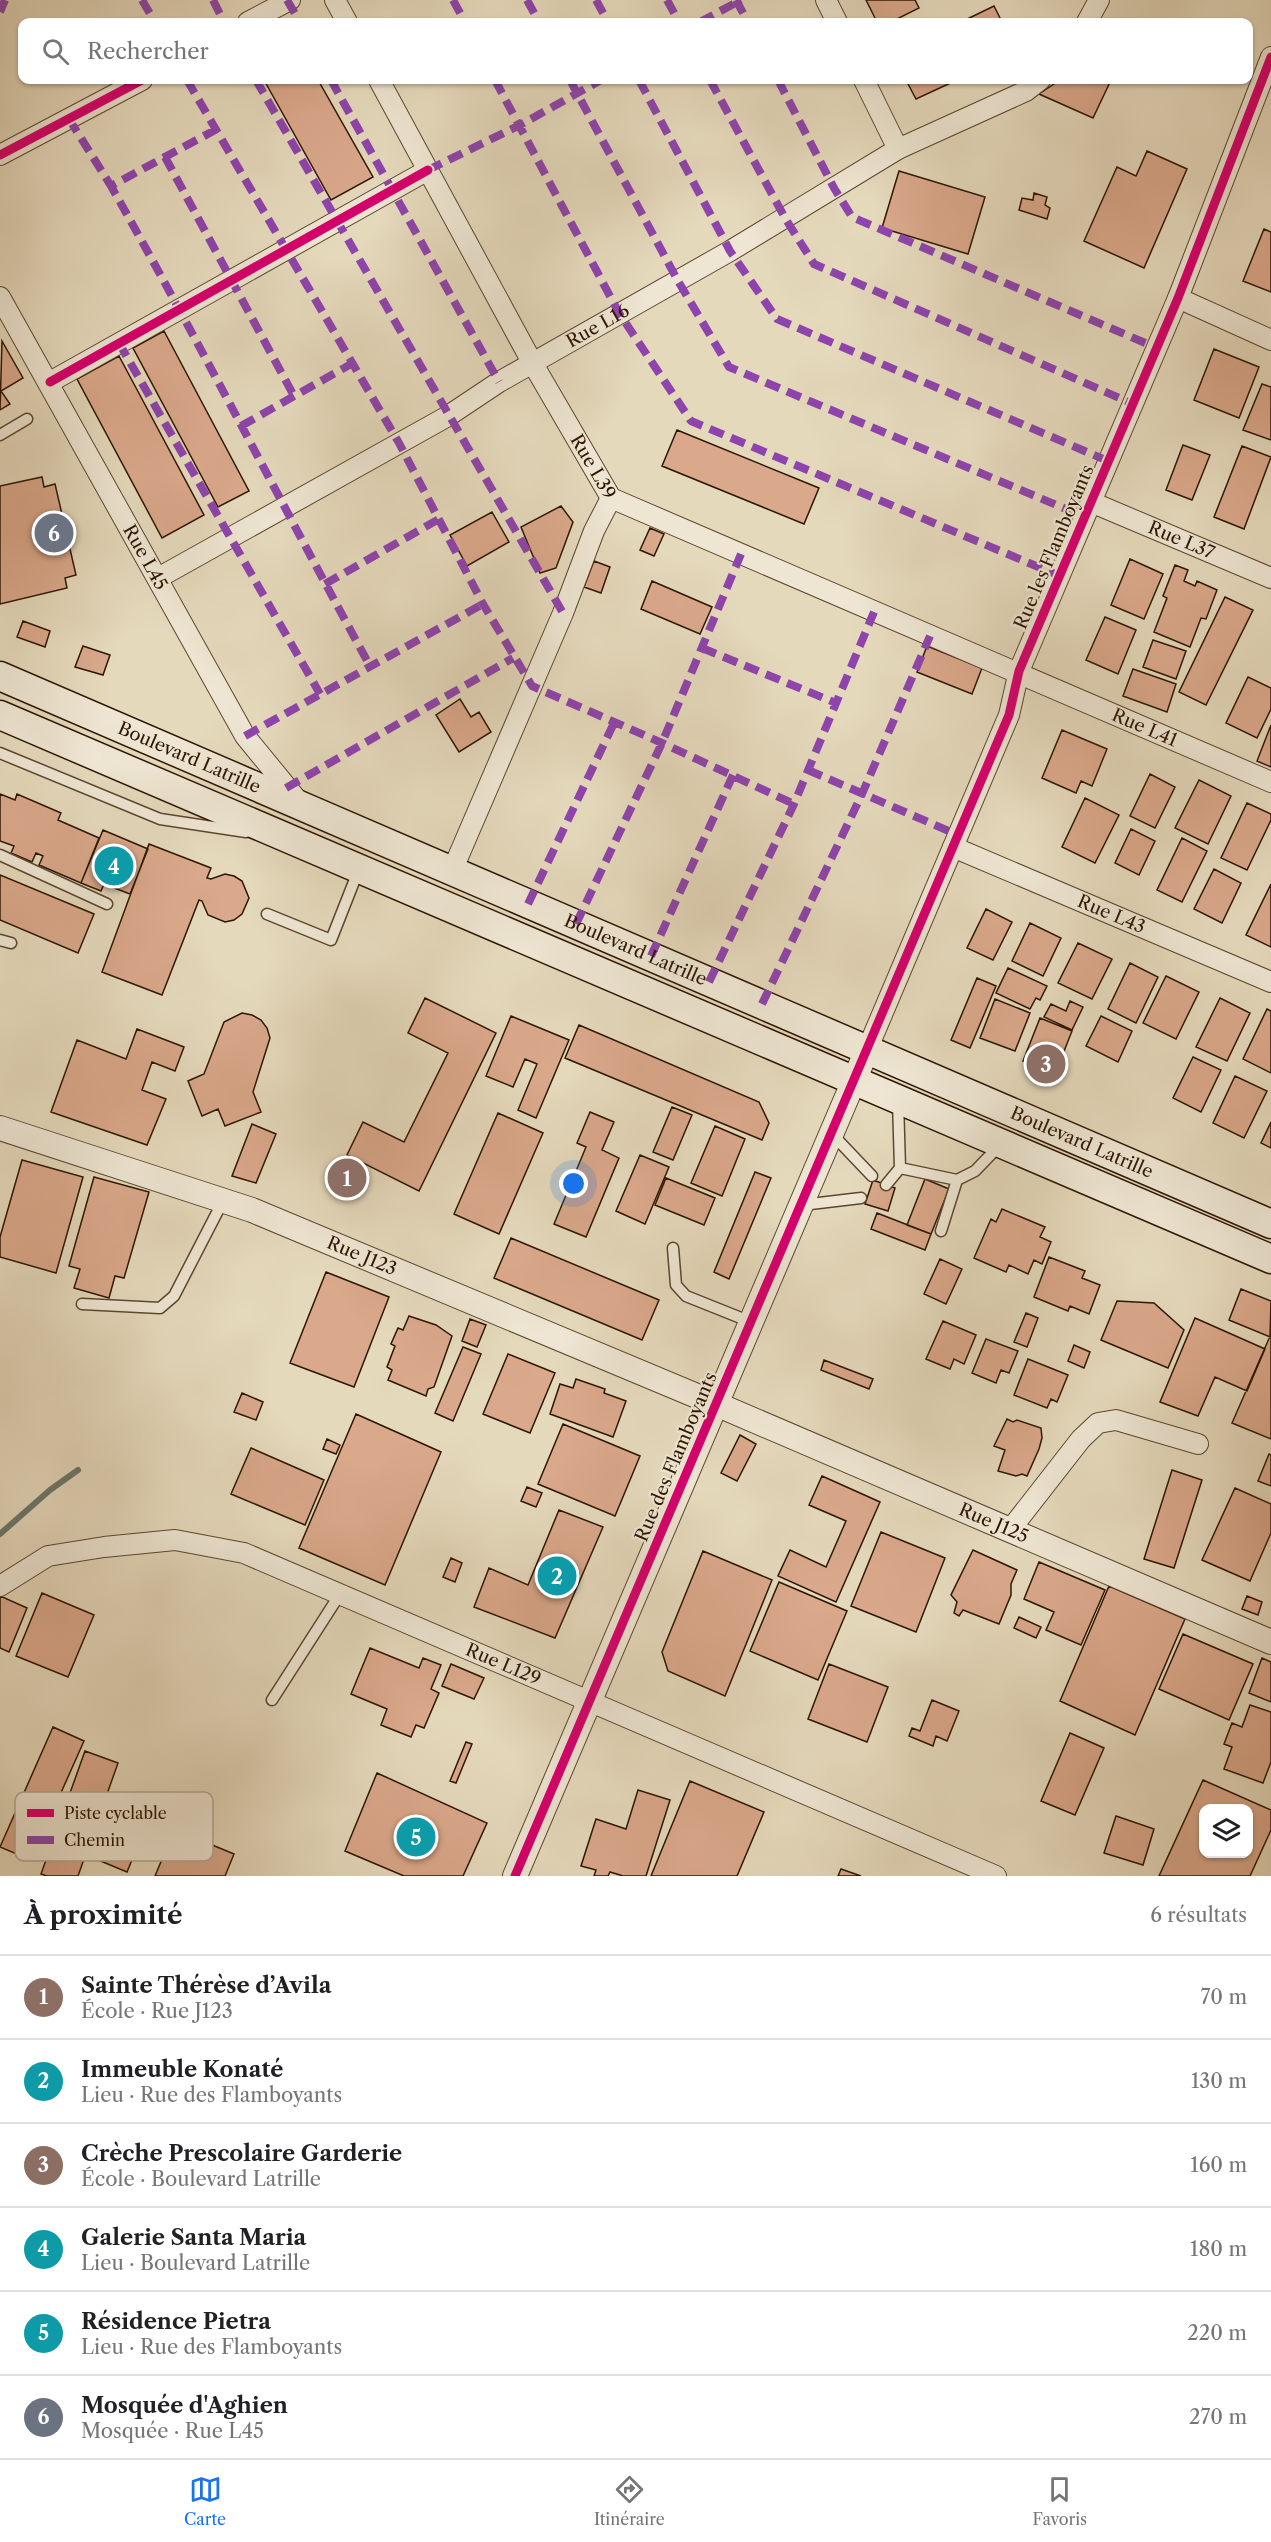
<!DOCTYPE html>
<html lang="fr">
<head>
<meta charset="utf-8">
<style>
	body { margin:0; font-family:"Libre Caslon Text",serif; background:#f2f2f2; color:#202124 }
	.controls { position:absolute; right:18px; bottom:18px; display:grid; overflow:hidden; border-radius:12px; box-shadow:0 2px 4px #0004 }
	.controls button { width:54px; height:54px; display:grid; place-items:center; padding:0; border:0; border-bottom:2px solid #e0e0e0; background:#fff; color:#202124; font:30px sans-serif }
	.you { position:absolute; left:574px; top:1184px; width:21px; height:21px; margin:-15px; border:4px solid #fff; border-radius:50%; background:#1a73e8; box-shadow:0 0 0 9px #1a73e833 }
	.badge { display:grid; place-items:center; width:39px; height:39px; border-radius:50%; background:#1a73e8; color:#fff; font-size:20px; font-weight:700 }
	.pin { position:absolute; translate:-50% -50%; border:3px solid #fff; box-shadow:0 2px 6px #0006 }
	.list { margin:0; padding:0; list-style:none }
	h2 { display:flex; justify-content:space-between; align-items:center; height:78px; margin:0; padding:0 24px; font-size:26px }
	h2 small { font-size:20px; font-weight:400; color:#757577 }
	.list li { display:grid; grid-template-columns:39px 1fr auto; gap:18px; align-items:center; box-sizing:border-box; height:84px; padding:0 24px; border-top:2px solid #e0e0e0 }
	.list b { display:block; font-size:22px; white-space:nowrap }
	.list p { margin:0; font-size:20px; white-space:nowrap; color:#757577 }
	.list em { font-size:20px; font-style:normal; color:#757577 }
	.icon { flex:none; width:33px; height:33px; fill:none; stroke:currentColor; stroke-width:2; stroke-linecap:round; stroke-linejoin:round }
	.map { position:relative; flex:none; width:1271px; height:1876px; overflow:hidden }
	.search { position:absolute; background:#fff; box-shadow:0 2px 4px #0004; left:18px; right:18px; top:18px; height:66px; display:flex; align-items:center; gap:15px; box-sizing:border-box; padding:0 21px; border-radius:12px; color:#757577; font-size:22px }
	.sheet { height:582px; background:#fff }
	nav { display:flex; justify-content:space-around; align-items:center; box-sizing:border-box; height:84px; border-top:2px solid #e0e0e0; background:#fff; font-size:16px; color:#757577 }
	nav a { display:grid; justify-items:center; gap:3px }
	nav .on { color:#1a73e8 }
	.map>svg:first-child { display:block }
</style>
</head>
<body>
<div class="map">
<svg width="1271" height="1876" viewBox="0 0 1271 1876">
	<rect width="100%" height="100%" fill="#e5d9bc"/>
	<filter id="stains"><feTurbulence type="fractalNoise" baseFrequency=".00333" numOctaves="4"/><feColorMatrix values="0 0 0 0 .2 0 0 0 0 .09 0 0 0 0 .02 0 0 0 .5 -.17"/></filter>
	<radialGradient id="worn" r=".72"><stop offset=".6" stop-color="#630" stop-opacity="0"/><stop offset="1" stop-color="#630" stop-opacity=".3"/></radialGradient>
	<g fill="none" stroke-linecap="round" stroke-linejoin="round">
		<path stroke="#6c786d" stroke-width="6" d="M0 1534 50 1490 78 1470"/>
	</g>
	<path fill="#daa88b" stroke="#2d1600" stroke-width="1.5" fill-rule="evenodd" d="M866 0H915L919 8 891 22H877Z
		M994 6 1002 22H961Z
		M264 80H318L373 177 331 200Z
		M906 80H957L916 99Z
		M1060 80H1111L1093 118 1039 94Z
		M1147 151 1187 169 1144 268 1084 241 1117 167 1136 176Z
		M899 171 985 197 968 254 882 228Z
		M1034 193 1047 197 1045 205 1050 208 1047 219 1019 210 1022 198 1033 200Z
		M1264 229 1271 232V292L1243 281Z
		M164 331 249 491 218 507 133 348Z
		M2 341 23 378 1 391 10 404 0 410Z
		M1214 349 1259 367 1239 418 1194 400Z
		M119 356 204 515 162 538 77 379Z
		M1262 384 1271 387V440L1243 430Z
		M677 430 819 488 804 524 662 466Z
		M1183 445 1210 455 1192 500 1166 490Z
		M1242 446 1271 457 1244 529 1214 517Z
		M42 477 44 487 55 484 76 575 65 578 67 588 0 604V486Z
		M561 506 573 522 556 568 540 573 521 527Z
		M492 512 509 542 467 566 450 535Z
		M650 528 664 534 654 556 640 550Z
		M1130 559 1163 574 1144 619 1111 605Z
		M594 561 610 567 601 593 584 587Z
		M1175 565 1188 570 1184 581 1195 586 1197 581 1217 590 1206 619 1201 618 1190 647 1154 632 1167 598 1163 596Z
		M652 581 712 607 700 634 641 609Z
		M1225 597 1253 610 1206 705 1179 692Z
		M1105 617 1136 630 1118 674 1086 660Z
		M23 621 50 631 45 647 17 637Z
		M1153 640 1186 651 1176 679 1143 667Z
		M83 646 110 655 103 675 75 667Z
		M927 646 982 668 972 694 917 672Z
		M1133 669 1176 684 1167 712 1123 696Z
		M1248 677 1271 688V709L1257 738 1226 723Z
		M460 699 471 717 479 712 491 732 459 752 436 715Z
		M1271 725V767L1257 761Z
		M1062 730 1107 749 1092 786 1081 781 1076 793 1042 778Z
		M1150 774 1175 787 1155 828 1130 816Z
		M1199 780 1231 796 1208 844 1175 828Z
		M0 794 15 800 17 794 61 813 58 820 99 838 81 883 39 865 43 856 36 853 32 862 11 853 14 846 0 841Z
		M1085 798 1119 815 1095 863 1062 847Z
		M1247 803 1271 814V820L1247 870 1221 858Z
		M1131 829 1155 841 1139 875 1115 863Z
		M103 830 148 849 130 894 104 884 101 891 81 883Z
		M1182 838 1207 851 1182 902 1157 890Z
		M149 844 211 868 207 878 211 879 225 874 234 876 242 881 249 898 242 914 234 920 225 922 208 915 202 901 199 900 162 995 102 972Z
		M1214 869 1241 883 1222 923 1194 909Z
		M0 875 94 914 78 953 0 920Z
		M1271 884V947L1246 935Z
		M986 909 1012 922 993 960 967 948Z
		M1030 923 1061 938 1043 976 1012 961Z
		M1078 943 1112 959 1092 999 1058 983Z
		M1130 963 1158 977 1136 1023 1108 1009Z
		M1008 968 1047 986 1040 1000 1036 998 1030 1009 996 993Z
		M1166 976 1199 992 1176 1039 1143 1023Z
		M977 978 996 986 970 1048 951 1040Z
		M425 998 496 1033 419 1191 347 1155 363 1122 404 1142 448 1053 408 1033Z
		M1220 998 1250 1013 1227 1061 1196 1047Z
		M995 999 1030 1013 1015 1051 980 1038Z
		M1070 1001 1083 1007 1072 1030 1044 1017 1051 1004 1066 1011Z
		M1267 1009 1271 1011V1073L1243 1059Z
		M242 1013 252 1015 261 1020 267 1028 270 1038 253 1092 261 1112 225 1126 218 1109 202 1116 188 1081 204 1074 224 1022Z
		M511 1016 569 1040 536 1118 518 1110 537 1064 525 1059 513 1087 486 1076Z
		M1101 1016 1132 1031 1118 1062 1086 1046Z
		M1040 1018 1072 1031 1055 1074 1023 1061Z
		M579 1025 759 1102 769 1123 762 1140 565 1058Z
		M137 1029 184 1047 175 1071 152 1062 142 1090 166 1099 147 1145 51 1112 77 1040 126 1059Z
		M1193 1057 1221 1070 1201 1112 1173 1098Z
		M1235 1076 1267 1091 1244 1138 1213 1123Z
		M672 1107 692 1115 673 1160 653 1152Z
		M590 1112 614 1122 602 1150 619 1158 586 1237 554 1224 586 1147 577 1143Z
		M498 1113 543 1133 499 1234 454 1214Z
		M1271 1122V1148L1261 1143Z
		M252 1124 276 1134 256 1183 232 1176Z
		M715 1126 745 1139 722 1196 691 1183Z
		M640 1155 669 1167 645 1224 616 1211Z
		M22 1160 83 1177 56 1273 0 1257V1237Z
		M755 1172 771 1178 729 1279 714 1272Z
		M94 1177 149 1192 124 1278 115 1276 109 1298 74 1288 80 1269 69 1266Z
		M666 1178 715 1198 704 1225 655 1205Z
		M925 1179 949 1189 931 1234 907 1225Z
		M873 1180 895 1188 888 1211 865 1204Z
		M1002 1209 1045 1227 1040 1237 1051 1242 1042 1264 1034 1260 1028 1274 1009 1265 1006 1272 974 1258 991 1219 996 1222Z
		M877 1213 931 1234 925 1250 871 1229Z
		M511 1238 659 1300 642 1340 494 1278Z
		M1049 1257 1085 1271 1082 1278 1100 1285 1089 1314 1070 1306 1068 1311 1034 1297Z
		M940 1259 962 1269 946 1304 924 1294Z
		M326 1272 389 1297 354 1387 290 1363Z
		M1241 1289 1271 1301 1270 1337 1229 1320Z
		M1117 1301 1154 1303 1184 1330 1168 1368 1101 1340Z
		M1026 1313 1038 1318 1027 1347 1014 1342Z
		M409 1316 436 1325 452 1336 434 1387 428 1389 426 1396 388 1380 392 1370 387 1367 395 1346 391 1344 398 1328 403 1330Z
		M1195 1318 1265 1349 1247 1391 1215 1377 1198 1416 1160 1402Z
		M470 1319 486 1325 477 1347 462 1341Z
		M943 1321 976 1335 964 1364 954 1359 950 1369 926 1359Z
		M1271 1334V1439L1232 1423Z
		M986 1339 1018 1351 1009 1373 1001 1370 996 1383 972 1373Z
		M1074 1345 1090 1352 1084 1368 1068 1361Z
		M463 1347 481 1354 453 1421 435 1413Z
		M508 1354 555 1373 530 1433 483 1414Z
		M1028 1359 1068 1375 1057 1402 1051 1399 1047 1408 1014 1395Z
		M824 1360 873 1379 869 1389 821 1370Z
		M576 1379 605 1389 604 1393 626 1401 613 1437 550 1414 560 1384 573 1388Z
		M242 1393 263 1402 256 1420 234 1412Z
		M356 1414 441 1452 385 1585 299 1548Z
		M1007 1419 1013 1422 1017 1420 1041 1428 1042 1438 1039 1449 1027 1476 1022 1474 1016 1476 998 1471 1005 1450 994 1446Z
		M563 1424 640 1456 615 1516 538 1484Z
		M740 1435 756 1444 737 1481 721 1473Z
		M327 1439 340 1445 336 1454 323 1449Z
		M251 1448 324 1480 305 1525 231 1494Z
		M1269 1454 1271 1455V1486L1258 1481Z
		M1172 1470 1202 1480 1174 1568 1144 1559Z
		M822 1476 880 1502 836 1602 778 1576 790 1550 826 1567 846 1521 809 1505Z
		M527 1487 542 1493 536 1507 521 1501Z
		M1235 1488 1271 1504V1533L1250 1581 1202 1560Z
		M559 1510 603 1527 555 1638 474 1607 489 1568 528 1585Z
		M881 1532 945 1558 916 1632 851 1606Z
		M973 1550 1017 1570 1011 1584V1595L999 1624 963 1610 959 1616 954 1613 957 1602 951 1595Z
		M703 1551 772 1580 725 1696 668 1671 662 1652Z
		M451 1558 462 1563 455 1582 443 1577Z
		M1039 1562 1105 1590 1081 1645 1046 1630 1054 1612 1024 1599Z
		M779 1582 847 1611 818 1680 750 1651Z
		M1109 1586 1185 1619 1135 1735 1060 1701Z
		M42 1593 94 1615 68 1677 16 1656Z
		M0 1596 27 1608 9 1652 0 1648Z
		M1247 1596 1262 1602 1258 1615 1242 1609Z
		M1019 1617 1041 1627 1036 1638 1014 1628Z
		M1183 1634 1253 1664 1229 1720 1159 1689Z
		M370 1648 419 1668 423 1658 441 1665 431 1689 439 1693 424 1728 416 1725 411 1737 381 1725 387 1709 351 1694Z
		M1262 1658 1271 1662V1702L1249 1693Z
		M451 1664 484 1678 474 1699 442 1686Z
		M829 1664 888 1687 867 1742 808 1719Z
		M932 1700 959 1711 947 1741 936 1736 933 1746 909 1736 912 1728 920 1731Z
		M1250 1705 1271 1712V1762L1263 1783 1224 1769 1232 1747 1224 1744 1232 1723 1242 1727Z
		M53 1727 84 1741 31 1860 0 1847Z
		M1070 1733 1104 1748 1075 1815 1041 1801Z
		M466 1742 472 1744 456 1783 450 1781Z
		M85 1751 118 1763 78 1876H47L41 1874Z
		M377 1773 487 1823 463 1876H404L345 1851Z
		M1203 1780 1271 1810V1830L1250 1876H1159ZM1204 1808H1248V1854H1204Z
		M690 1781 764 1812 737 1876H651Z
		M638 1790 670 1800 646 1876H623L610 1872 608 1876H594L596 1870 581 1866 596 1819 626 1829Z
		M116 1796 152 1811 127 1872 91 1857Z
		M1116 1816 1154 1829 1143 1865 1104 1853Z
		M178 1821 208 1834 205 1842 234 1854 225 1876H155Z
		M841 1869 861 1876H838Z"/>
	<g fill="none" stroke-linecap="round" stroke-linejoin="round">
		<g stroke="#5b472f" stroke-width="13">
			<path id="service" d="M0 435 27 419
				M0 753 160 819 246 832
				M0 855 107 904
				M267 914 331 940 359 869
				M0 940 11 943
				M832 1134 872 1176
				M900 1168 957 1180 975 1171 1001 1144
				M886 1185 900 1168 898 1101
				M802 1205 861 1198
				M941 1231 957 1180
				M673 1248 676 1285 686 1296 751 1322
				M82 1304 160 1308 174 1296 223 1201
				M272 1700 340 1594"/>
		</g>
		<g stroke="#5b472f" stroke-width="22">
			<g id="minor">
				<path d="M335 0 347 22"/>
				<path d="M826 0 837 22"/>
				<path d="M248 22 290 0"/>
				<path d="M1087 22 1099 0"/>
				<path id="s1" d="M379 80 533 364 611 498 1271 782"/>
				<path d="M864 80 898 149"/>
				<path d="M0 155 142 80"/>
				<path id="s2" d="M0 297 245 736 299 802"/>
				<path d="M1178 298 1271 340"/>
				<path d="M50 382 428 170"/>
				<path id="s3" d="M1091 502 1271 578"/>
				<path id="s4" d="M158 578 448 416 499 382 730 251 898 149 1026 91 1040 80"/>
				<path id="s5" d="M953 847 1271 982"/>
				<path d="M452 871 563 613 594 531 611 498"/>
				<path d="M867 1050 1009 715 1019 671 1178 298 1271 57"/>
				<path d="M1010 1530 1081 1439 1098 1423 1116 1420 1198 1444"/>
				<path id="s6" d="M0 1586 48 1556 104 1547 175 1540 244 1553 996 1876"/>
			</g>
		</g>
		<g stroke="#5b472f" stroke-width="26">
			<g id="tertiary">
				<path id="s7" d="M0 1128 252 1210 716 1404 1271 1642"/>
				<path d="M515 1876 867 1050"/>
			</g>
		</g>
		<g stroke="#2d1600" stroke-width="31">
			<g id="secondary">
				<path id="s8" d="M0 676 1271 1224"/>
				<path d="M0 715 1271 1259"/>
			</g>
		</g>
		<use href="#service" stroke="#eee6d3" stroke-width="10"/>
		<use href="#minor" stroke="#eee6d3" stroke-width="20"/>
		<use href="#tertiary" stroke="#eee6d3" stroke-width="24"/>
		<use href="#secondary" stroke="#eee6d3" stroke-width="28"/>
		<path stroke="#8e44ad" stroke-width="8" stroke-dasharray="15 8" stroke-linecap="butt" d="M142 0 155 22
			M213 0 224 22
			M287 0 300 22
			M453 0 465 22
			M527 0 539 22
			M596 0 608 22
			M667 0 679 22
			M736 0 748 22
			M0 12 5 0
			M700 22 741 0
			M187 80 399 443 483 604 532 686 662 743 794 804
			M256 80 563 613
			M331 80 499 382
			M495 80 619 313 691 421 1060 576
			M570 80 678 281 729 367 1085 517
			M639 80 730 251 777 319 1108 461
			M710 80 785 218 814 264 1133 404
			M778 80 834 188 852 217 1157 348
			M69 119 111 186
			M217 129 111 186C201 345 283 507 370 666
			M165 157 294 396
			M428 170 520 125 601 80
			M119 343 320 694
			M241 426 353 363
			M325 584 439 519
			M702 648 836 703
			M245 736 483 604
			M808 770 958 835
			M286 788 513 658
			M528 904 614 723
			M576 924 662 743 741 554
			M651 956 733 775
			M709 982 794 804 874 612
			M762 1004 862 794 930 636"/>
		<g stroke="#eee6d3" stroke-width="13">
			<path id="cycleway" d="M0 155 142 80
				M50 382 428 170
				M515 1876 1009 715 1019 671 1178 298 1271 57"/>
		</g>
		<use href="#cycleway" stroke="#d6006c" stroke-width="9"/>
	</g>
	<g text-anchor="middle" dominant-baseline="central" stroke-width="4.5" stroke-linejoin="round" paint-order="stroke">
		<g font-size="18" fill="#2d1600" stroke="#eee6d3">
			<text stroke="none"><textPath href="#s4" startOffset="507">Rue L16</textPath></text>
			<text stroke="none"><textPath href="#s1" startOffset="442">Rue L39</textPath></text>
			<text stroke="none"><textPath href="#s3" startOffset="98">Rue L37</textPath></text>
			<text transform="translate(1054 547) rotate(-67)">Rue les Flamboyants</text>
			<text stroke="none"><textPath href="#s2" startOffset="298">Rue L45</textPath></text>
			<text stroke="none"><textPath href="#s1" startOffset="1059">Rue L41</textPath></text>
			<text stroke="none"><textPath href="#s8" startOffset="206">Boulevard Latrille</textPath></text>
			<text stroke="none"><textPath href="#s5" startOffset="172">Rue L43</textPath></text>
			<text stroke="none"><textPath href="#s8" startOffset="692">Boulevard Latrille</textPath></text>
			<text stroke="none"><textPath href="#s8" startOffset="1178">Boulevard Latrille</textPath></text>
			<text stroke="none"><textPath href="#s7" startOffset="384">Rue J123</textPath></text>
			<text transform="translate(676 1457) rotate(-67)">Rue des Flamboyants</text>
			<text stroke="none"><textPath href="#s7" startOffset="1070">Rue J125</textPath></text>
			<text stroke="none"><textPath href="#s6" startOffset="537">Rue L129</textPath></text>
		</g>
	</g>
	<rect x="15" y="1792" width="198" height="69" rx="9" fill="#eee6d3" stroke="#b4a894" stroke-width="1.5"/>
	<rect x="27" y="1809" width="27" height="8" fill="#d6006c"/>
	<rect x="27" y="1836" width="27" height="8" fill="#8e44ad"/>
	<g font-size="16" fill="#2d1600">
		<text x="64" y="1819">Piste cyclable</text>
		<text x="64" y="1846">Chemin</text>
	</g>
	<rect width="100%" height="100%" filter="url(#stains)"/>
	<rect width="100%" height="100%" fill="url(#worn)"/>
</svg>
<div class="controls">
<button><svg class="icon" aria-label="layers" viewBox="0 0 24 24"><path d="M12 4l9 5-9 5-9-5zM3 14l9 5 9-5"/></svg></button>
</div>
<div class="you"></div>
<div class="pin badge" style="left:347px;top:1178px;background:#8d6e63">1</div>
<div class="pin badge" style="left:557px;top:1576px;background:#0f9aa8">2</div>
<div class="pin badge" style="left:1046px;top:1064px;background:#8d6e63">3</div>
<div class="pin badge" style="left:114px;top:866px;background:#0f9aa8">4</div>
<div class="pin badge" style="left:416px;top:1837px;background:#0f9aa8">5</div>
<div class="pin badge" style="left:54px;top:533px;background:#6b7280">6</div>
<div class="search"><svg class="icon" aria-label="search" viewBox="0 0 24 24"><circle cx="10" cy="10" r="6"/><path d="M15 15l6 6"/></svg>Rechercher</div>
</div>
<section class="sheet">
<h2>À proximité<small>6 résultats</small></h2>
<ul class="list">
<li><span class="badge" style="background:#8d6e63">1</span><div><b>Sainte Thérèse d’Avila</b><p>École · Rue J123</p></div><em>70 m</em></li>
<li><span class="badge" style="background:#0f9aa8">2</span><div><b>Immeuble Konaté</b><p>Lieu · Rue des Flamboyants</p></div><em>130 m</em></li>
<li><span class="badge" style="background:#8d6e63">3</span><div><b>Crèche Prescolaire Garderie</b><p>École · Boulevard Latrille</p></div><em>160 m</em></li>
<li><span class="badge" style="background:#0f9aa8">4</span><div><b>Galerie Santa Maria</b><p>Lieu · Boulevard Latrille</p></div><em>180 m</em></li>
<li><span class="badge" style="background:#0f9aa8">5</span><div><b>Résidence Pietra</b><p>Lieu · Rue des Flamboyants</p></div><em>220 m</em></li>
<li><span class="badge" style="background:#6b7280">6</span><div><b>Mosquée d'Aghien</b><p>Mosquée · Rue L45</p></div><em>270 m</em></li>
</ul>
</section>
<nav>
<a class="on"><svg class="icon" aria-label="map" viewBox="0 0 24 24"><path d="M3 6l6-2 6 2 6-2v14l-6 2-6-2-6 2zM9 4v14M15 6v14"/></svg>Carte</a>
<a><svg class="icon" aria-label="directions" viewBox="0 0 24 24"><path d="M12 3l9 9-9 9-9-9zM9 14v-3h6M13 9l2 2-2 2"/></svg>Itinéraire</a>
<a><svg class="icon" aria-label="saved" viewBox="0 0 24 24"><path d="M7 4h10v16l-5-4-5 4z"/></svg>Favoris</a>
</nav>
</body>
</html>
